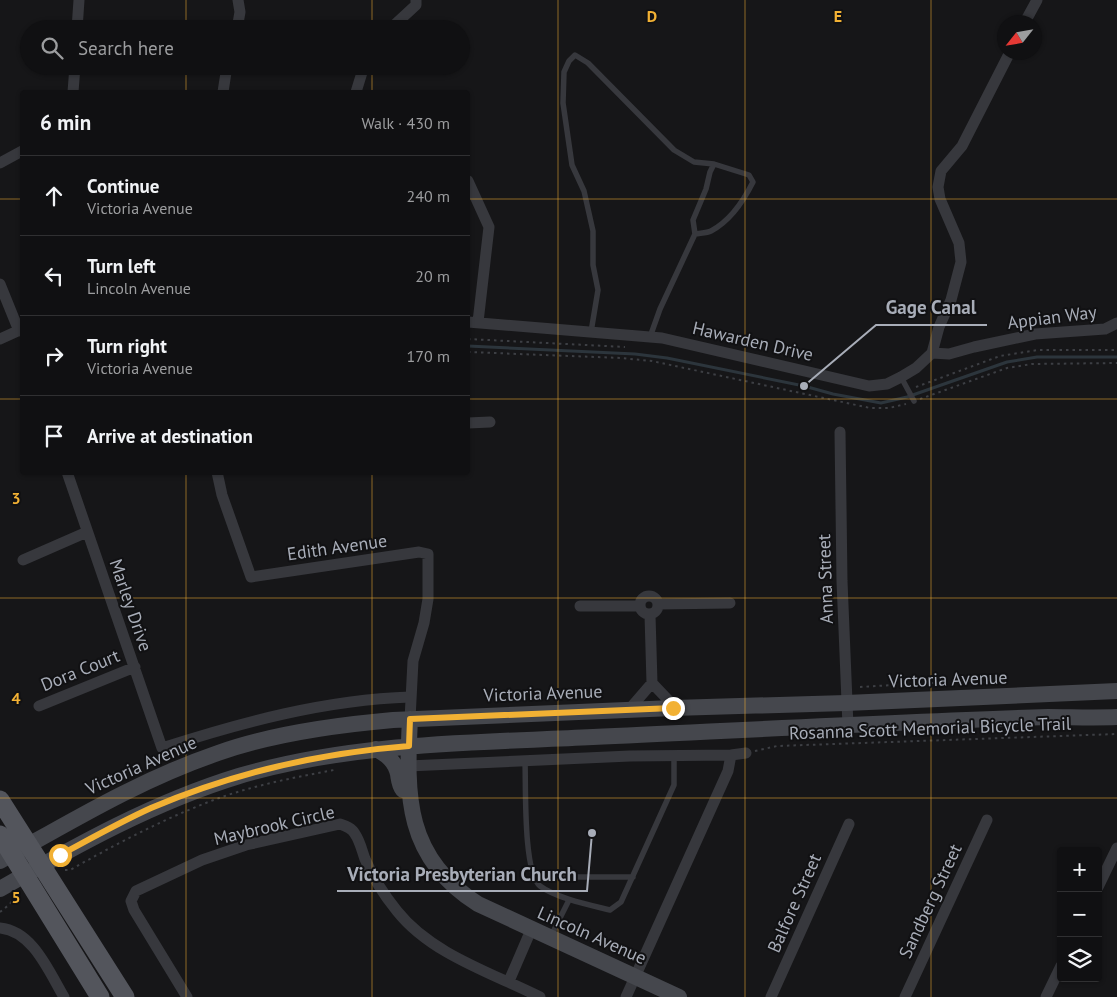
<!DOCTYPE html>
<html lang="en">
<head>
<meta charset="utf-8">
<style>
	body { margin:0; font-family:"PT Sans",sans-serif; background:#19191b; color:#f1f3f6 }
	.controls { position:absolute; right:15px; bottom:15px; display:grid; overflow:hidden; border-radius:5px; box-shadow:0 1px 4px #0004 }
	.controls button { width:45px; height:45px; display:grid; place-items:center; padding:0; border:0; border-bottom:1px solid #303032; background:#101012; color:#f1f3f6; font:25px sans-serif }
	.compass { position:absolute; left:997px; top:15px; width:45px; height:45px; border-radius:50%; background:#101012; box-shadow:0 1px 4px #0004; rotate:239deg }
	.stop { position:absolute; width:15px; height:15px; margin:-11px; border:4px solid #f2b134; border-radius:50%; background:#fff }
	.stop.end { background:#f2b134; border-color:#fff; box-shadow:0 1px 5px #0008 }
	.list { margin:0; padding:0; list-style:none }
	h2 { display:flex; justify-content:space-between; align-items:center; height:65px; margin:0; padding:0 20px; font-size:21px }
	h2 small { font-size:16px; font-weight:400; color:#9c9d9f }
	.list li { display:grid; grid-template-columns:32px 1fr auto; gap:15px; align-items:center; box-sizing:border-box; height:80px; padding:0 20px; border-top:1px solid #303032 }
	.list b { display:block; font-size:19px; white-space:nowrap }
	.list p { margin:0; font-size:16px; white-space:nowrap; color:#9c9d9f }
	.list em { font-size:16px; font-style:normal; color:#9c9d9f }
	.icon { flex:none; width:28px; height:28px; fill:none; stroke:currentColor; stroke-width:2; stroke-linecap:round; stroke-linejoin:round }
	.map { position:relative; flex:none; width:1117px; height:997px; overflow:hidden }
	.search { position:absolute; background:#101012; box-shadow:0 1px 4px #0004; left:20px; top:20px; width:450px; height:55px; display:flex; align-items:center; gap:12px; box-sizing:border-box; padding:0 18px; border-radius:28px; color:#9c9d9f; font-size:19px }
	.panel { position:absolute; background:#101012; box-shadow:0 1px 4px #0004; left:20px; top:90px; width:450px; height:385px; border-radius:5px }
	.map>svg:first-child { display:block }
</style>
</head>
<body>
<div class="map">
<svg width="1117" height="997" viewBox="0 0 1117 997">
	<rect width="100%" height="100%" fill="#161618"/>
	<g fill="none" stroke-linecap="round" stroke-linejoin="round">
		<path stroke="#2c353c" stroke-width="3" d="M468 346 635 354 667 358 804 386 833 394 881 403 907 397 1007 362 1037 357H1117"/>
		<path stroke="#3d3f44" stroke-width="2" stroke-dasharray="2.5 4" stroke-linecap="butt" d="M468 339 625 347
			M468 352 621 358 652 361 870 408H889L906 404
			M916 387 1000 356 1038 350H1117
			M920 399 1007 368 1032 364 1117 363
			M860 687 929 683 1000 682
			M755 751 777 746 1117 734
			M65 870H70C118 843 167 817 219 798 256 785 296 777 334 770
			M0 912 10 904 15 896"/>
		<path stroke="#37383d" stroke-width="5.5" d="M591 332 598 290 593 265V231L584 191 572 165 563 103 564 72 569 61 575 55 588 63 674 150 694 162 714 164 710 172 706 189 693 220 695 234
			M650 337 660 309 695 234C700 233 707 233 711 231 730 221 744 200 753 182L749 175 714 164
			M901 377 914 401
			M525 762C526 785 523 873 540 886 556 898 590 905 610 910L621 902 674 785V756
			M533 877H633
			M551 936 569 900"/>
		<path stroke="#37383d" stroke-width="11" d="M1025 22 1037 0
			M77 29 79 0
			M237 29 240 12 238 0
			M390 29 416 5V0
			M73 92 75 66
			M223 92 227 66
			M356 92 364 66
			M0 163 22 151
			M468 181 489 227 478 322
			M0 284 19 331
			M468 322 662 338 869 386 887 384 901 377 916 368 932 353 939 327 951 300 961 262 959 243 940 199 938 187 941 171 962 146 1010 52
			M0 339 22 329
			M932 353 949 354 974 347 1035 334 1105 329 1117 323
			M468 423 490 422
			M840 432 842 581 848 726
			M67 472 162 748C243 722 324 700 410 697
			M217 472 222 495 251 577 419 552 428 554V599L424 623 413 661 410 719
			M23 560 87 532
			M640 605a9 9 0 1 1 18 0a9 9 0 1 1-18 0Z
			M658 604 730 603
			M580 606H639
			M650 615 652 683 672 704 673 708
			M39 706 135 667
			M632 710 633 705 652 683
			M408 766 630 756 731 755 746 753
			M1098 887 1117 848
			M0 928C33 931 49 972 64 997
			M509 981 531 930
			M187 997 134 910 131 901 136 891 202 860 246 845 340 824C346 826 352 828 355 834 360 841 362 851 365 859 373 878 384 895 397 911 431 954 492 973 540 997
			M626 997 728 771 731 755
			M771 997 849 824
			M905 997 987 820
			M1046 997 1061 966"/>
		<path stroke="#45474d" stroke-width="16" d="M410 719C406 796 405 858 478 904L679 997
			M376 749C387 755 395 761 398 774 399 780 399 785 403 790
			M0 861C72 821 139 780 218 753 271 734 336 725 393 720L673 708 846 703 1117 691
			M0 889C77 845 154 802 239 776 354 742 475 743 593 737 745 730 896 722 1048 717 1071 717 1094 718 1117 717"/>
		<path stroke="#53555c" stroke-width="19" d="M0 800 125 997
			M0 835 100 997"/>
	</g>
	<g fill="none" stroke-linecap="round" stroke-linejoin="round">
		<path stroke="#f2b134" stroke-width="6" d="M60 855C90 839 120 822 151 808 233 773 320 753 409 746L410 719 673 708"/>
	</g>
	<path fill="none" stroke="#f2b134" stroke-width="1" stroke-opacity="0.55" d="M186 0V29M372 0V29M558 0V997M745 0V997M931 0V997M186 66V92M372 66V92M0 199H22M468 199H1117M0 399H22M468 399H1117M186 472V997M372 472V997M0 598H1117M0 798H1117"/>
	<g text-anchor="middle" dominant-baseline="central" stroke-width="4" stroke-linejoin="round" paint-order="stroke">
		<g font-size="18" fill="#a8adb8" stroke="#111113">
			<text transform="translate(1052 317) rotate(-7)">Appian Way</text>
			<text transform="translate(753 341) rotate(13)">Hawarden Drive</text>
			<text transform="translate(337 547) rotate(-8)">Edith Avenue</text>
			<text transform="translate(825 579) rotate(-92)">Anna Street</text>
			<text transform="translate(131 605) rotate(71)">Marley Drive</text>
			<text transform="translate(80 670) rotate(-22)">Dora Court</text>
			<text transform="translate(948 679) rotate(-2)">Victoria Avenue</text>
			<text transform="translate(543 693) rotate(-2)">Victoria Avenue</text>
			<text transform="translate(930 728) rotate(-2)">Rosanna Scott Memorial Bicycle Trail</text>
			<text transform="translate(141 765) rotate(-24)">Victoria Avenue</text>
			<text transform="translate(274 825) rotate(-13)">Maybrook Circle</text>
			<text transform="translate(930 901) rotate(-65)">Sandberg Street</text>
			<text transform="translate(794 903) rotate(-66)">Balfore Street</text>
			<text transform="translate(592 935) rotate(24)">Lincoln Avenue</text>
		</g>
	</g>
	<g font-size="16" text-anchor="middle" font-weight="bold" fill="#f2b134" stroke="#111113" stroke-width="4" stroke-linejoin="round" paint-order="stroke">
		<text x="652" y="22">D</text>
		<text x="838" y="22">E</text>
		<text x="16" y="504">3</text>
		<text x="16" y="704">4</text>
		<text x="16" y="903">5</text>
	</g>
	<path fill="none" stroke="#a8adb8" stroke-width="2" d="M804 386L876 325H987M592 833L587 891H337"/>
	<g fill="#a8adb8" stroke="#111113" stroke-width="2">
		<circle cx="804" cy="386" r="5"/>
		<circle cx="592" cy="833" r="5"/>
	</g>
	<g font-size="19" text-anchor="middle" font-weight="bold" fill="#a8adb8" stroke="#111113" stroke-width="4" stroke-linejoin="round" paint-order="stroke">
		<text x="931" y="314">Gage Canal</text>
		<text x="462" y="881">Victoria Presbyterian Church</text>
	</g>
</svg>
<div class="controls">
<button>+</button>
<button>−</button>
<button><svg class="icon" aria-label="layers" viewBox="0 0 24 24"><path d="M12 4l9 5-9 5-9-5zM3 14l9 5 9-5"/></svg></button>
</div>
<svg class="compass" viewBox="-18 -18 36 36"><path d="M0-13l5 13h-10z" fill="#e53935"/><path d="M0 13l5-13h-10z" fill="#9c9d9f"/></svg>
<div class="stop" style="left:60px;top:855px"></div>
<div class="stop end" style="left:673px;top:708px"></div>
<div class="search"><svg class="icon" aria-label="search" viewBox="0 0 24 24"><circle cx="10" cy="10" r="6"/><path d="M15 15l6 6"/></svg>Search here</div>
<section class="panel">
<h2>6 min<small>Walk · 430 m</small></h2>
<ul class="list">
<li><svg class="icon" aria-label="ahead" viewBox="0 0 24 24"><path d="M12 20V5M6 11l6-6 6 6"/></svg><div><b>Continue</b><p>Victoria Avenue</p></div><em>240 m</em></li>
<li><svg class="icon" aria-label="left" viewBox="0 0 24 24"><path d="M17 20v-9H6M10 6l-5 5 5 5"/></svg><div><b>Turn left</b><p>Lincoln Avenue</p></div><em>20 m</em></li>
<li><svg class="icon" aria-label="right" viewBox="0 0 24 24"><path d="M7 20v-9h11M14 6l5 5-5 5"/></svg><div><b>Turn right</b><p>Victoria Avenue</p></div><em>170 m</em></li>
<li><svg class="icon" aria-label="arrive" viewBox="0 0 24 24"><path d="M6 21V4h12l-3 4 3 4H6"/></svg><div><b>Arrive at destination</b></div></li>
</ul>
</section>
</div>
</body>
</html>
